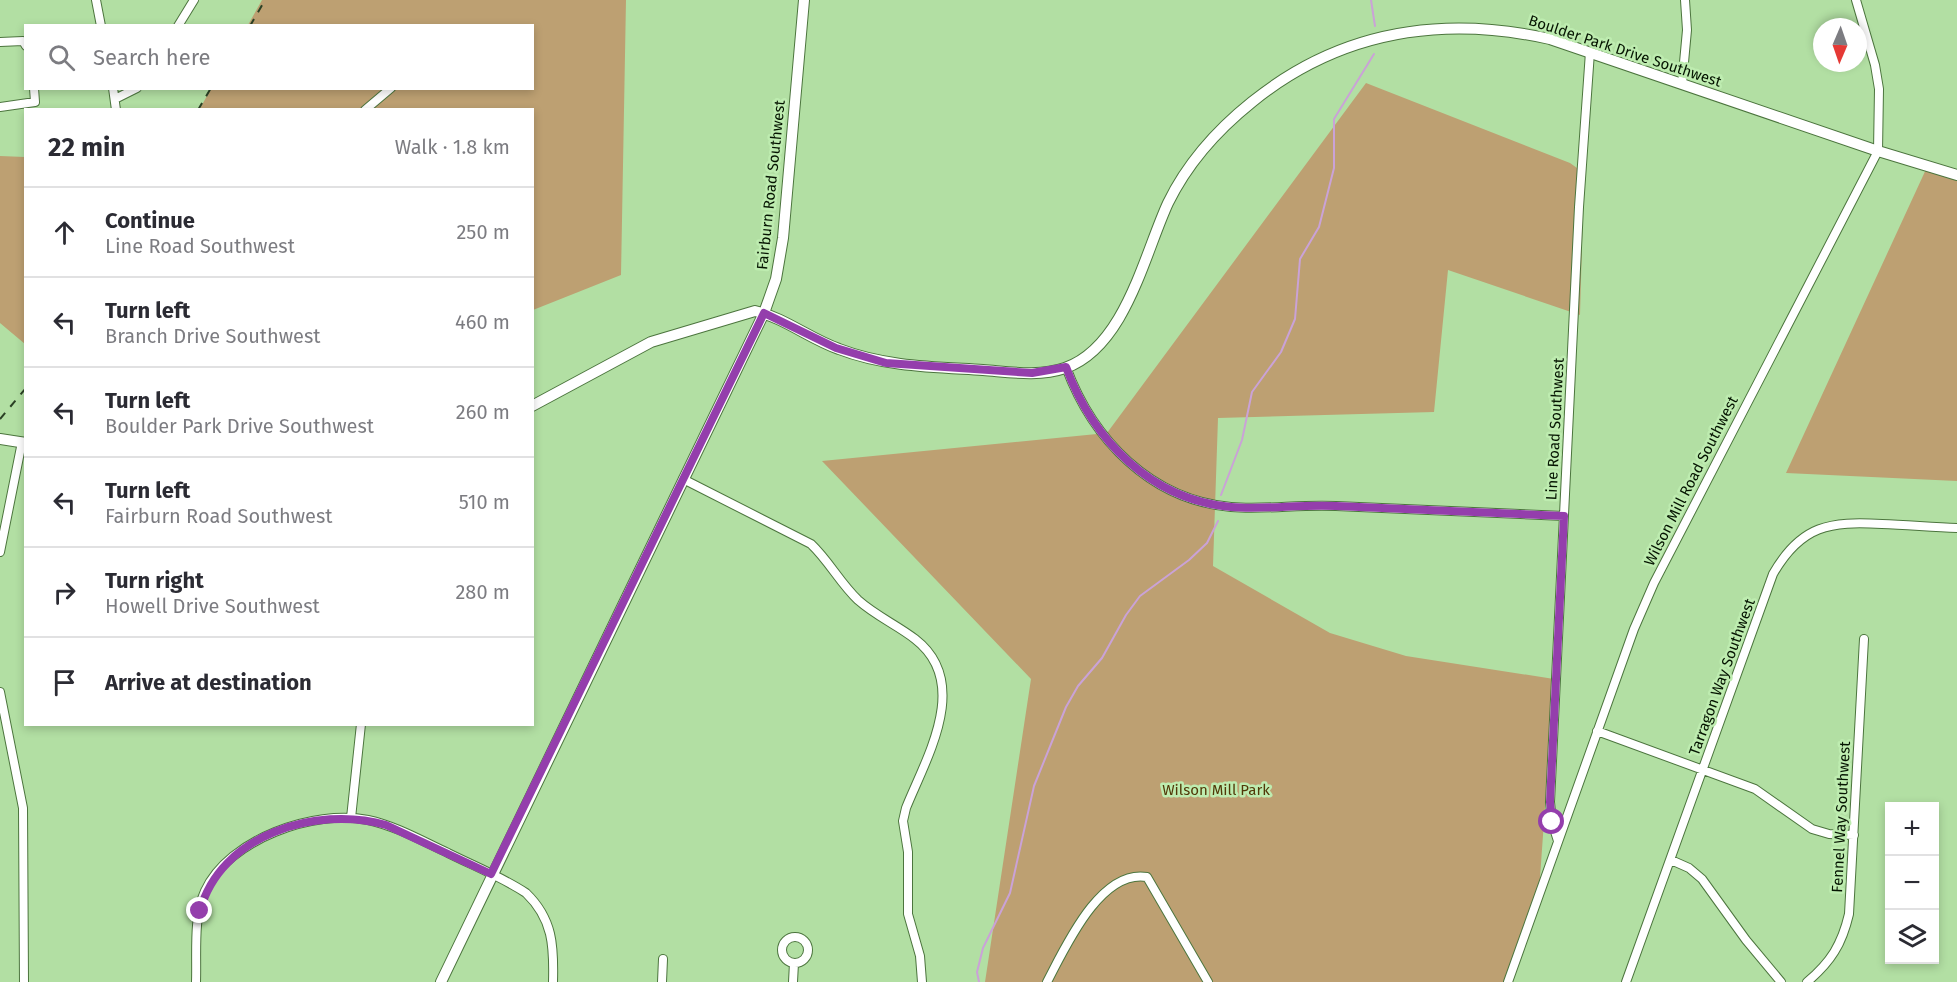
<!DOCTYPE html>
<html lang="en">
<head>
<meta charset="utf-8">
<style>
	body { margin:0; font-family:"Fira Sans",sans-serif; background:#f7f7f7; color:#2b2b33 }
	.controls { position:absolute; right:18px; bottom:18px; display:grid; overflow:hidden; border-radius:0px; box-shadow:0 3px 9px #0003 }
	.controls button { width:54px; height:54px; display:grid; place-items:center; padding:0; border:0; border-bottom:2px solid #e1e1e2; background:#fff; color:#2b2b33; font:30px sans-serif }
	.compass { position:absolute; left:1813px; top:18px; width:54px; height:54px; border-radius:50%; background:#fff; box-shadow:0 3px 9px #0003; rotate:182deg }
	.stop { position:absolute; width:18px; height:18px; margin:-14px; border:4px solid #943eac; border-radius:50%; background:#fff }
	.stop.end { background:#943eac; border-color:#fff; box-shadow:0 2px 6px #0008 }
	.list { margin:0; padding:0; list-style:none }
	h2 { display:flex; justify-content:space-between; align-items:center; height:78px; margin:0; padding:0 24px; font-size:26px }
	h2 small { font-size:20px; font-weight:400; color:#7c7c81 }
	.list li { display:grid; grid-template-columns:39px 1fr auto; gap:18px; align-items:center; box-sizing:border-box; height:90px; padding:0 24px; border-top:2px solid #e1e1e2 }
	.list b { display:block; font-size:22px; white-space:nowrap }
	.list p { margin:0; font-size:20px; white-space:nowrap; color:#7c7c81 }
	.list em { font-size:20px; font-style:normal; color:#7c7c81 }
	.icon { flex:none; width:33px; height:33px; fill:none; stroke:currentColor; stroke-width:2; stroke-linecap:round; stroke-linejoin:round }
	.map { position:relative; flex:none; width:1957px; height:982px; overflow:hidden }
	.search { position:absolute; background:#fff; box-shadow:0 3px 9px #0003; left:24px; top:24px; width:510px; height:66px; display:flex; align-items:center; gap:15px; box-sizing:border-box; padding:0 21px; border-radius:0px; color:#7c7c81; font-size:22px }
	.panel { position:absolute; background:#fff; box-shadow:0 3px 9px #0003; left:24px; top:108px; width:510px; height:618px; border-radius:0px }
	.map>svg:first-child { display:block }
</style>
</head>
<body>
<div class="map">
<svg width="1957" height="982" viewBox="0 0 1957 982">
	<rect width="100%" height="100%" fill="#b2dfa3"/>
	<path fill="#bda072" d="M262 0H626L621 275 533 310 532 110H199L211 89 532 88V26L248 25Z
		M1366 83 1570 163 1584 173 1580 315 1448 270 1434 412 1218 418 1213 566 1330 633 1406 656 1554 679 1539 892 1505 982H985L1031 679 822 461 1107 433Z
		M0 156 25 157V344L0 323Z
		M1928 165 1957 175V481L1786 473Z"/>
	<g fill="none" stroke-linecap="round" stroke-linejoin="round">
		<path stroke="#caa2d7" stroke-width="2" d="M1371 0 1375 26
			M1221 495 1242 440 1252 392 1281 352 1295 319 1300 259 1319 227 1334 168V119L1374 54
			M979 982 977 972 983 948 1010 893 1034 786 1066 707 1078 686 1102 658 1126 615 1140 596 1189 560 1207 543 1218 521"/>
		<g stroke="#4c753e" stroke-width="10">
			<path id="minor" d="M96 0 101 26
				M178 26 194 0
				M0 42 23 41 26 46
				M1682 84 1687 30 1685 0
				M113 88 116 110
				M115 99 137 88
				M0 107 35 102 34 88
				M365 110 391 88
				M1066 367C1093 440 1151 500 1231 507 1265 510 1301 504 1336 506 1412 509 1488 512 1564 516
				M683 479 811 544C829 561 840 583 858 600 876 616 897 625 915 639 972 683 926 758 906 808L903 821 908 852V914L920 956 922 982
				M0 552 22 442
				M0 692 23 808 24 982
				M1597 731 1755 789 1812 829 1829 834 1854 835
				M351 818 361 724
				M1558 841 1552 822 1550 802 1579 207 1590 52
				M1671 860 1689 868 1702 879 1746 940 1781 982
				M782 950a13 13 0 1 1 26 0a13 13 0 1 1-26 0Z
				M196 982C197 954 193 917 205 891 229 839 314 809 368 820 396 826 422 841 448 853 474 866 502 877 526 893 553 919 554 946 553 982
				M662 982 663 959
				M793 982 794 963
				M1047 982C1065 948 1100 869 1147 877L1208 982
				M1508 982 1634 629 1654 583 1878 151 1879 89 1875 65 1856 0
				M1626 982 1773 574C1801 525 1830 521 1882 524 1907 525 1932 527 1957 528
				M1807 982C1831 962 1842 944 1849 914L1864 639"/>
		</g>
		<g stroke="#4c753e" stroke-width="12">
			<path id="tertiary" d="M532 406 651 342 755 311C785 318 810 339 839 349 886 367 934 367 983 370 1010 372 1039 377 1065 368 1125 347 1144 255 1168 203 1188 162 1217 130 1252 102 1340 31 1441 15 1550 39L1878 151 1957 175
				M0 439 26 443
				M441 982 764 313 776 279 783 238 804 0"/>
		</g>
		<use href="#minor" stroke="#fff" stroke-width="8"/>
		<use href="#tertiary" stroke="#fff" stroke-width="10"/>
		<path stroke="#2b4125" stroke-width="2" stroke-dasharray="8 8" stroke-linecap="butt" d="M250 26 265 0
			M198 110 211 88
			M0 419 26 388"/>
	</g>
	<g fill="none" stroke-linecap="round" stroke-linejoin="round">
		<path stroke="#943eac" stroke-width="8" d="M200 911C220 835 316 805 386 825L491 874 764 313 836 348 886 363 1032 373 1066 367C1093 440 1151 500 1231 507 1265 510 1301 504 1336 506 1412 509 1488 512 1564 516L1550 802 1552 822"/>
	</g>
	<g text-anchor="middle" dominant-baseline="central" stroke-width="5" stroke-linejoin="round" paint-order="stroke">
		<g font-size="15" fill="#051401" stroke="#beecb0">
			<text transform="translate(1625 51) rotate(18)">Boulder Park Drive Southwest</text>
			<text transform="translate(771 185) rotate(-84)">Fairburn Road Southwest</text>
			<text transform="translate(1555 429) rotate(-87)">Line Road Southwest</text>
			<text transform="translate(1691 481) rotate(-63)">Wilson Mill Road Southwest</text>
			<text transform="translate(1722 677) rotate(-70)">Tarragon Way Southwest</text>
			<text transform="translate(1841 817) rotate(-87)">Fennel Way Southwest</text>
		</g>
		<g font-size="15" fill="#513808" stroke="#beecb0">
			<text x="1216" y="790">Wilson Mill Park</text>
		</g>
	</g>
</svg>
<div class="controls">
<button>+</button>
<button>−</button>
<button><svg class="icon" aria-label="layers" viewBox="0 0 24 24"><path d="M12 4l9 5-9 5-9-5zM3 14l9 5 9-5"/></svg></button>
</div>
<svg class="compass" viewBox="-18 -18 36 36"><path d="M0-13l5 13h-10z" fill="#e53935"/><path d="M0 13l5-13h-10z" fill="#7c7c81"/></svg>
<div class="stop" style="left:1552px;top:822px"></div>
<div class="stop end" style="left:200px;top:911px"></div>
<div class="search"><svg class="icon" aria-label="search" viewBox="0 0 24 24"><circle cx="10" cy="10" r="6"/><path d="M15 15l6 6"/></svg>Search here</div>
<section class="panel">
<h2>22 min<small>Walk · 1.8 km</small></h2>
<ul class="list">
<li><svg class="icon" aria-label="ahead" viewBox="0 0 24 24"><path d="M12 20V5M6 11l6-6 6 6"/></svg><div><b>Continue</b><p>Line Road Southwest</p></div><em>250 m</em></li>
<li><svg class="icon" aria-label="left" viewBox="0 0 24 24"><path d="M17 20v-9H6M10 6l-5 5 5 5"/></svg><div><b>Turn left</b><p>Branch Drive Southwest</p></div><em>460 m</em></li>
<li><svg class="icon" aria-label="left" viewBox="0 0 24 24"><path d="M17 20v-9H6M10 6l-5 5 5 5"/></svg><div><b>Turn left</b><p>Boulder Park Drive Southwest</p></div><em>260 m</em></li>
<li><svg class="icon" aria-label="left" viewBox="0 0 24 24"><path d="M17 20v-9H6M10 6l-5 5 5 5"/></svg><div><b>Turn left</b><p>Fairburn Road Southwest</p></div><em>510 m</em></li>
<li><svg class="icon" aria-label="right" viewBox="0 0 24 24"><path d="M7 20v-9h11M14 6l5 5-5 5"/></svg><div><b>Turn right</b><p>Howell Drive Southwest</p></div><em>280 m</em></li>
<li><svg class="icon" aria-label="arrive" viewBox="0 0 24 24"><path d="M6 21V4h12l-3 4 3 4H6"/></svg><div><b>Arrive at destination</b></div></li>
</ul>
</section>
</div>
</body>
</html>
